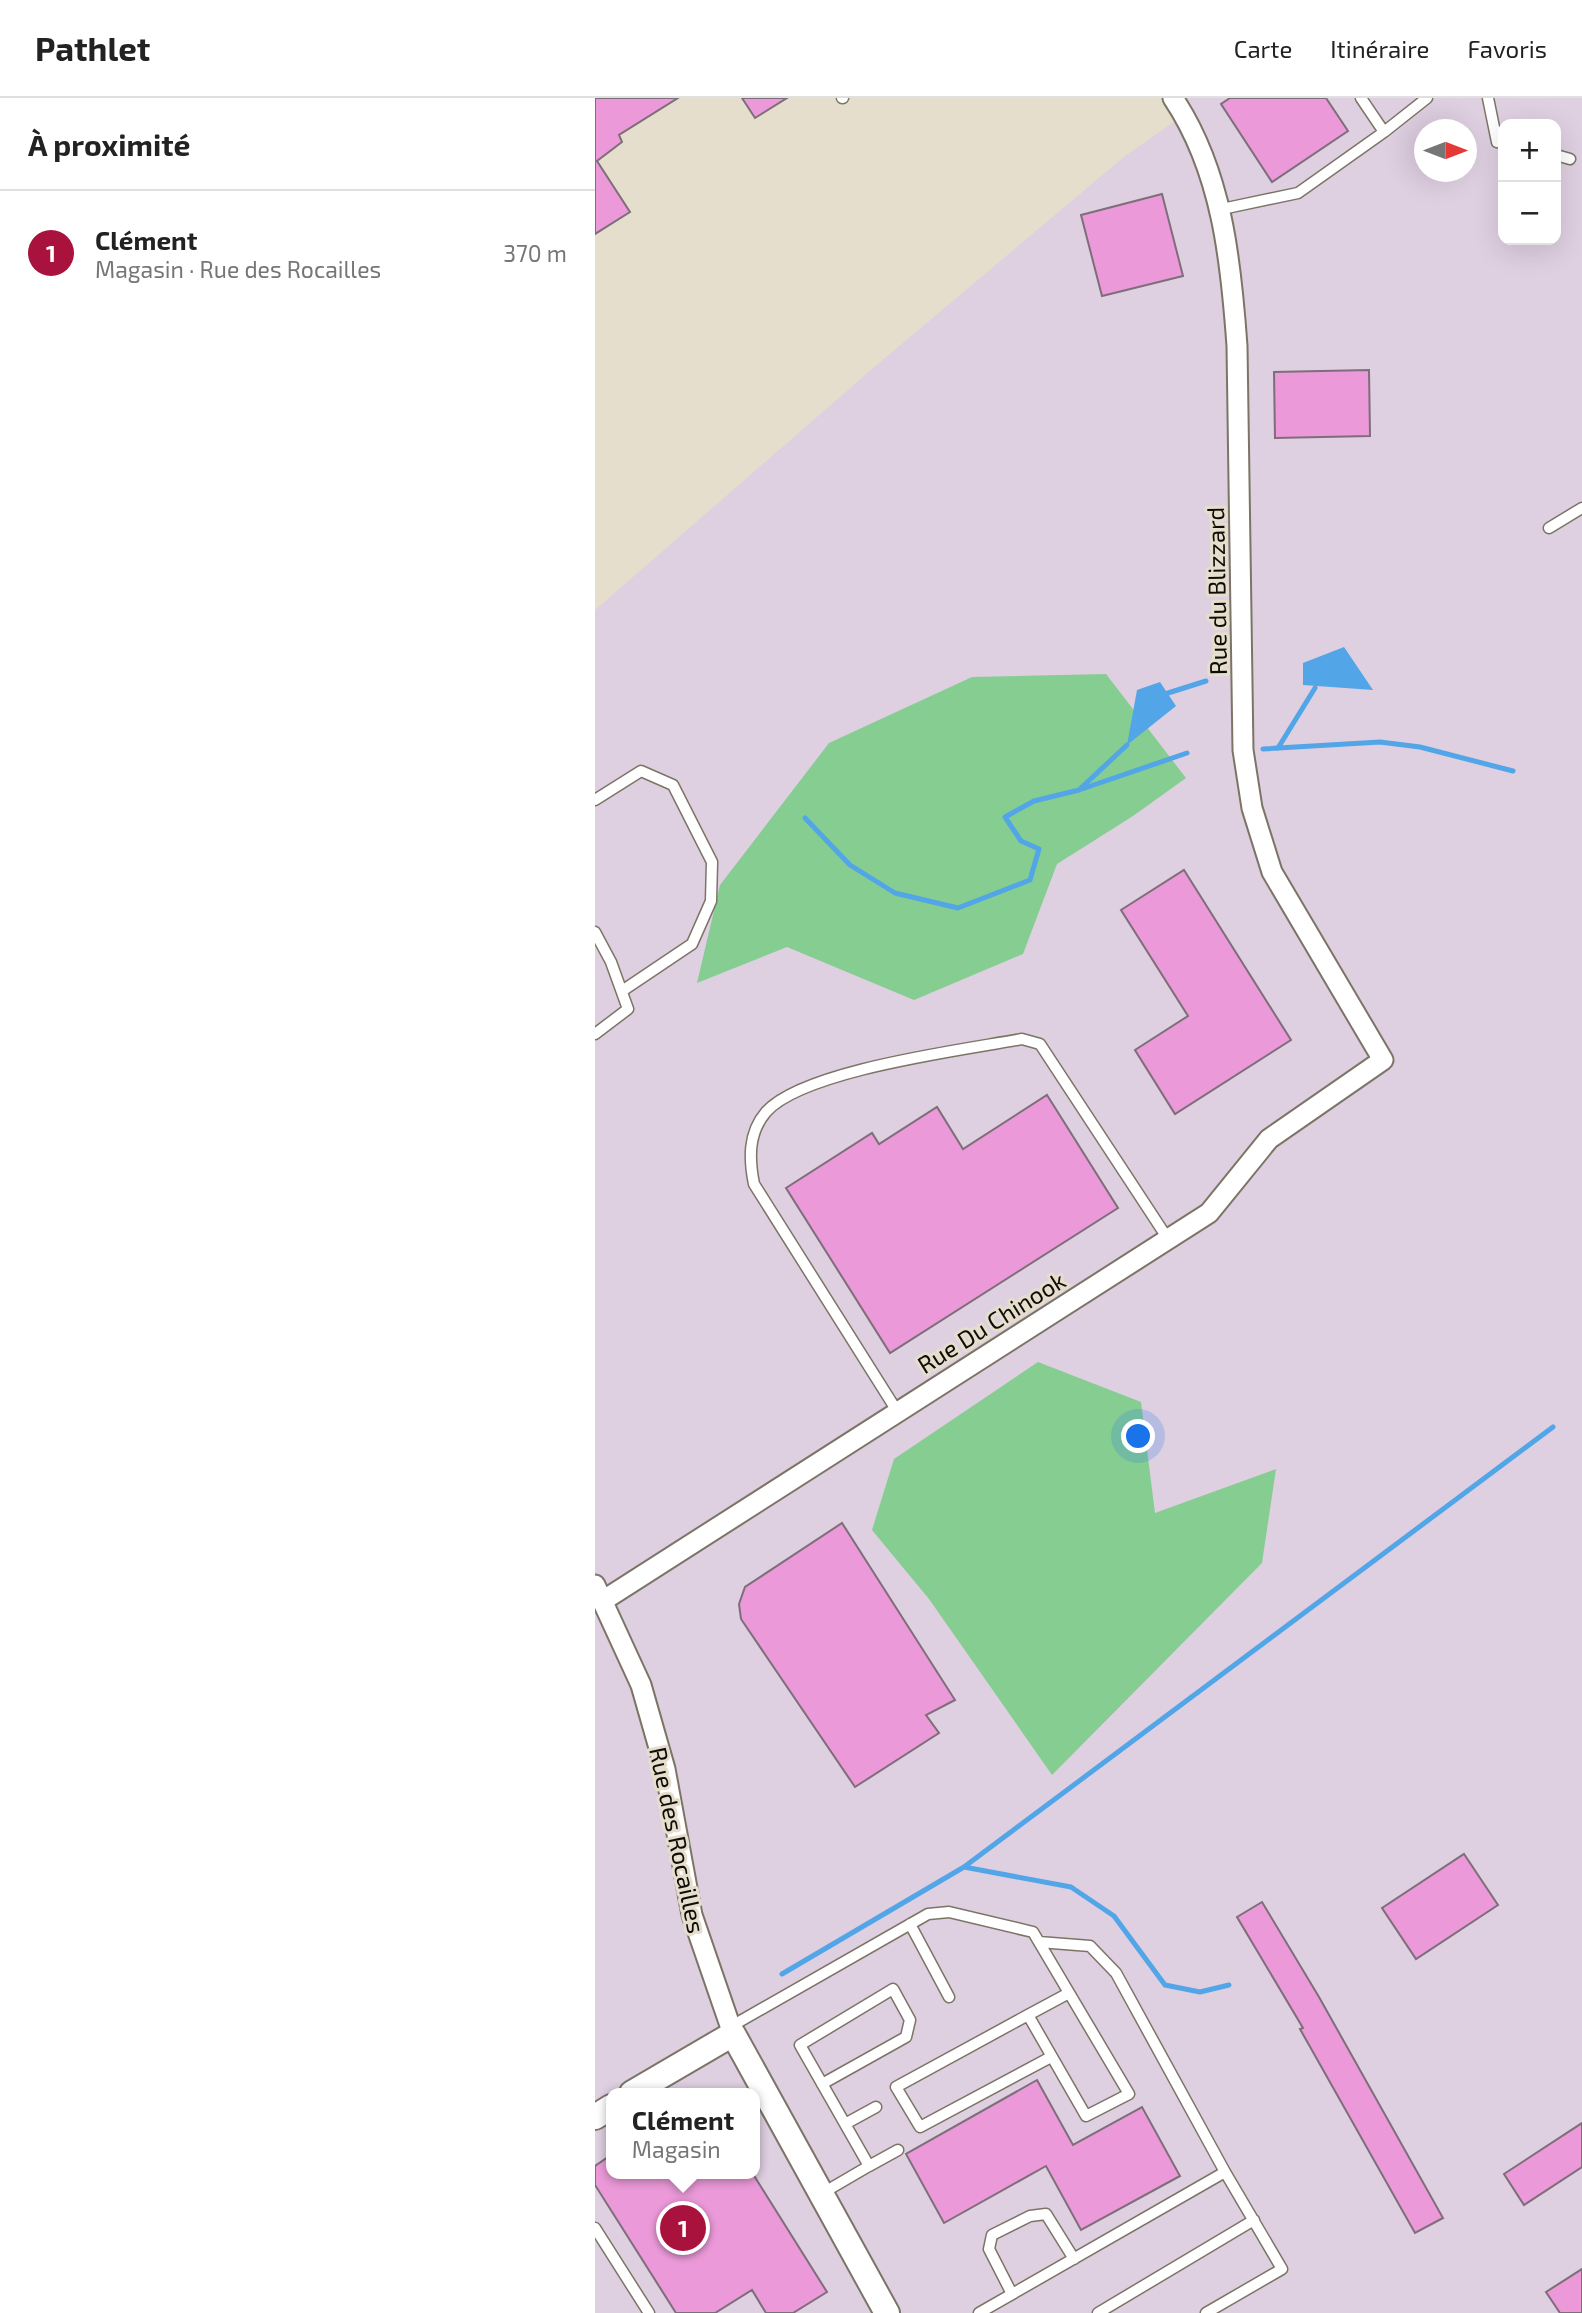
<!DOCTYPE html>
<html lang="fr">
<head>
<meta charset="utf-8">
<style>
	body { margin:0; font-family:"Exo 2",sans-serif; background:#f6f6f6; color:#222 }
	.controls { position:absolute; right:21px; top:21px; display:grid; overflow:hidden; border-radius:14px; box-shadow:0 7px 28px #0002 }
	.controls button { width:63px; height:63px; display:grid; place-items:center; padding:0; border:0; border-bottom:2px solid #e0e0e0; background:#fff; color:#222; font:35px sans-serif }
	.compass { position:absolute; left:819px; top:21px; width:63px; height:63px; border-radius:50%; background:#fff; box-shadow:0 7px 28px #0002; rotate:90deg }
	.you { position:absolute; left:544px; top:1339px; width:24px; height:24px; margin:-18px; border:5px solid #fff; border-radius:50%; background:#1a73e8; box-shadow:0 0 0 10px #1a73e833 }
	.badge { display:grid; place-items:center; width:46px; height:46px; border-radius:50%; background:#a9123d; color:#fff; font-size:23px; font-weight:700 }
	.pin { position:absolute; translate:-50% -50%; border:4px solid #fff; box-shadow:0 2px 7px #0006 }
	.popup { position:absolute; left:11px; top:1990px; width:154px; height:91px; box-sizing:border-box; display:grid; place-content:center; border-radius:14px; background:#fff; filter:drop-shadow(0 2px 5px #0005); font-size:23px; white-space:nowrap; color:#767676 }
	.popup b { font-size:26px; color:#222 }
	.popup::after { content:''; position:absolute; left:50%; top:100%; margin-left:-14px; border:14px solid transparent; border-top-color:#fff }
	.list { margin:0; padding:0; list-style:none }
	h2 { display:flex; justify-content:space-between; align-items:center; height:91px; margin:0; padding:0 28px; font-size:30px }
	h2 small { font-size:23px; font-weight:400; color:#767676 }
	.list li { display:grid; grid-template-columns:46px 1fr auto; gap:21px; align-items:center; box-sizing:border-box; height:126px; padding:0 28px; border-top:2px solid #e0e0e0 }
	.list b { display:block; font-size:26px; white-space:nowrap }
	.list p { margin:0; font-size:23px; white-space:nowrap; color:#767676 }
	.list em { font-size:23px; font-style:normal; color:#767676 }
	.map { position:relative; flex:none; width:987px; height:2215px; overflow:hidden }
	header { display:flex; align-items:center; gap:42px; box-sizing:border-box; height:98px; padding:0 35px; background:#fff; border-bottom:2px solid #e0e0e0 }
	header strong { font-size:33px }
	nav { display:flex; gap:38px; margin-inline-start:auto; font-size:24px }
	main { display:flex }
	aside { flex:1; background:#fff }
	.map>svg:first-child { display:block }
</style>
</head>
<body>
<header>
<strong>Pathlet</strong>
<nav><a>Carte</a><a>Itinéraire</a><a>Favoris</a></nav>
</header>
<main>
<aside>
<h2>À proximité<small></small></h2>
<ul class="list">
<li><span class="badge">1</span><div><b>Clément</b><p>Magasin · Rue des Rocailles</p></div><em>370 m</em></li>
</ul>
</aside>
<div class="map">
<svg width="987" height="2215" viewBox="0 0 987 2215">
	<rect width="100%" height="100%" fill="#e6decc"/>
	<path fill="#decfe1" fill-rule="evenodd" d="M578 0H987V2215H0V512L277 271 530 58 589 17ZM908 26H961V142H908ZM830 32H872V74H830ZM16 1995H160V2076H16Z"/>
	<path fill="#86cd92" d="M511 576 591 680 538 718 462 766 428 856 319 902 192 849 102 885 125 787 234 645 377 579Z
		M443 1264 546 1304 560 1415 681 1371 667 1465 457 1677 334 1501 277 1432 299 1361Z"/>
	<path fill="#52a5e7" d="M749 549 778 592 708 587V565Z
		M565 584 581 608 532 647 542 592Z"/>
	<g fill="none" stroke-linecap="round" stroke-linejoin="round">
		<path stroke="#52a5e7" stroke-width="5" d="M573 595 611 583
			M683 650 720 590
			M668 651 785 644 825 649 918 673
			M486 690 532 647
			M210 720 255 767 300 795 363 810 435 782 444 751 426 743 410 719 439 703 484 692 592 655
			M369 1769 476 1789 519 1818 570 1887 605 1894 634 1887
			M187 1876 369 1769 958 1329"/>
	</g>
	<path fill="#eb99d8" stroke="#7d6e79" stroke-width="2" d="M0 0H83L24 37 27 44 2 63 35 114 0 136Z
		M147 0H192L160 20Z
		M635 0H731L753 33 677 84 626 6Z
		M567 96 588 178 507 198 486 117Z
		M774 272 775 338 680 340 679 274Z
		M589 772 696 942 580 1016 540 952 593 918 526 812Z
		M452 997 523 1110 295 1255 191 1090 277 1035 284 1046 342 1009 368 1051Z
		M247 1425 360 1602 331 1617 344 1635 260 1689 146 1521 144 1506 150 1489Z
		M869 1756 903 1807 821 1861 787 1810Z
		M667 1804 724 1899 848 2120 820 2135 705 1931 708 1930 642 1819Z
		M442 1982 478 2047 547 2009 585 2078 486 2132 451 2068 349 2125 311 2056Z
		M987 2025V2069L929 2107 909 2076Z
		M16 2057V2076H158L232 2194 198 2215H171L157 2192 120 2215H81L0 2087V2068Z
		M987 2171V2215H965L951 2194Z"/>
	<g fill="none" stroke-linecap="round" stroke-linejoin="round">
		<g stroke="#7c7565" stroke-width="13">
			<path id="service" d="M247 0H248
				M893 0 902 44 908 45
				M789 34 832 0
				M961 57 975 61
				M627 111 703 95 789 34 766 0
				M954 430 987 410
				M0 702 46 673 78 687 117 764 116 803 97 846 27 893
				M0 834 16 864 33 911 0 936
				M302 1313 159 1086C154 1061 153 1035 171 1014 208 972 368 952 427 941L445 946 573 1141
				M315 1826 354 1899
				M444 1844 495 1848 521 1875 630 2074
				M433 1917 301 1989 325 2029 456 1959
				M135 1929 333 1816 354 1814 438 1834 534 1996 491 2018 433 1917 474 1895
				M250 2026 281 2009
				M274 2068 303 2052
				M226 2096 274 2068 205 1947 298 1891 315 1922 311 1939 227 1986
				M0 2130 54 2215
				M417 2196 394 2151 397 2137 435 2118 451 2116 479 2161
				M384 2215 630 2074 687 2171 611 2215
				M503 2215 659 2122"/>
		</g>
		<g stroke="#7c7565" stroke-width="23">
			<path id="minor" d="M0 1487 46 1587 70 1671 97 1817 138 1936
				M9 1502 614 1115 674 1041 788 962 677 774 657 710 648 652 642 248C636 163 627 73 578 0"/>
		</g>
		<g stroke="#7c7565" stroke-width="28">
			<path id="tertiary" d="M37 1995 138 1936 292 2215
				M0 2019 16 2009"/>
		</g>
		<use href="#service" stroke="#fff" stroke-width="10"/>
		<use href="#minor" stroke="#fff" stroke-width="19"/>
		<use href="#tertiary" stroke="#fff" stroke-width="24"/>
	</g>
	<g text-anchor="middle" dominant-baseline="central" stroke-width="6" stroke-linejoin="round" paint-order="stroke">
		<g font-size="24" fill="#0f0c07" stroke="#e6decc">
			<text transform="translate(621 493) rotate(-91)">Rue du Blizzard</text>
			<text transform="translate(396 1224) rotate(-32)">Rue Du Chinook</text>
			<text transform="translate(83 1742) rotate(78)">Rue des Rocailles</text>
		</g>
	</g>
</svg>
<div class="controls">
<button>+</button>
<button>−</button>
</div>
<svg class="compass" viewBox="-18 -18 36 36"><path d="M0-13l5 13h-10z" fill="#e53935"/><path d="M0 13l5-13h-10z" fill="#767676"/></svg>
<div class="you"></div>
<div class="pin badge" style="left:88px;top:2130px">1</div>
<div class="popup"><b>Clément</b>Magasin</div>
</div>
</main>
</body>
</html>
